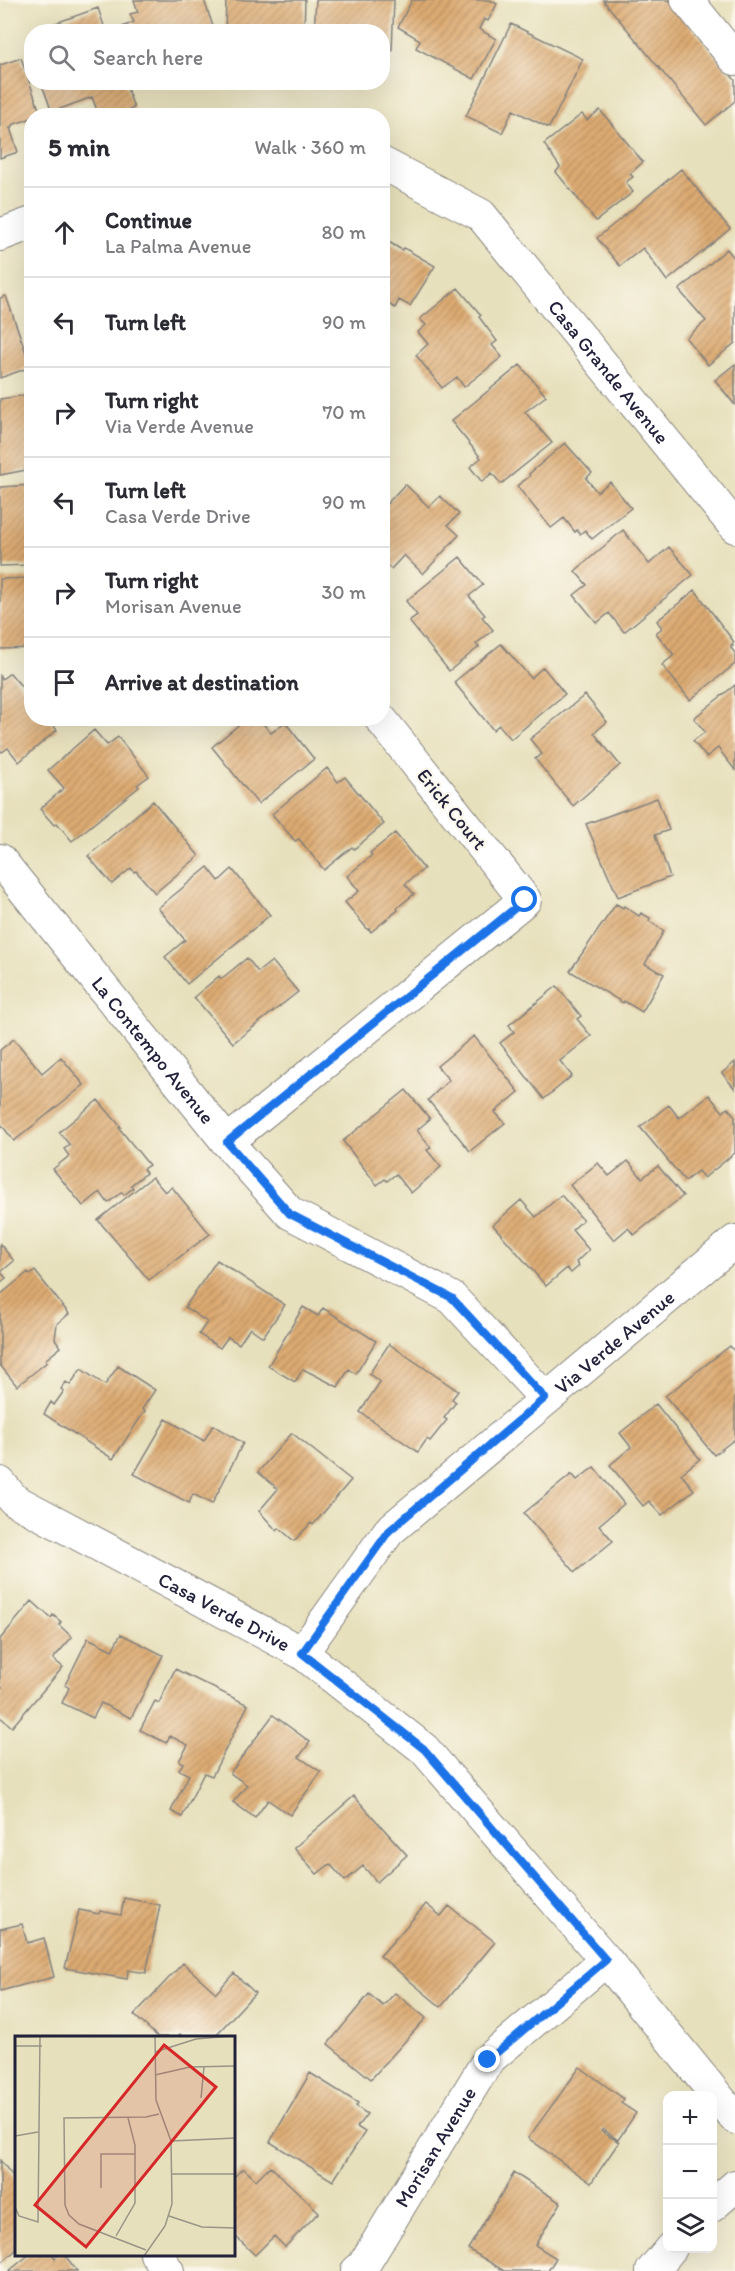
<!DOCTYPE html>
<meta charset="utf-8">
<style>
body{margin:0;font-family:Itim,sans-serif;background:#f2f2f3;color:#2b2b33}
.controls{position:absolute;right:18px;bottom:18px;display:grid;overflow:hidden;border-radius:12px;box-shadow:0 6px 24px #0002}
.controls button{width:54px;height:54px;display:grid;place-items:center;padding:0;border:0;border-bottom:2px solid #e1e1e2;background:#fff;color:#2b2b33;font:30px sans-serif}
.stop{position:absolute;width:18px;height:18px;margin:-14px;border:4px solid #1a73e8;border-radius:50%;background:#fff}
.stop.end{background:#1a73e8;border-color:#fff;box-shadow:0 2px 6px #0008}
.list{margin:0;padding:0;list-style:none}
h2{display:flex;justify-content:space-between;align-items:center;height:78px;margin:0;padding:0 24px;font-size:26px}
h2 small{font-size:20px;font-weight:400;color:#7c7c81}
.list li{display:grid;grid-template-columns:39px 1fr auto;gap:18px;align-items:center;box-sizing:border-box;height:90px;padding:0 24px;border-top:2px solid #e1e1e2}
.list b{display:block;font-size:22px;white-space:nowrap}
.list p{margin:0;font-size:20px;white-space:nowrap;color:#7c7c81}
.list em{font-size:20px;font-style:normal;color:#7c7c81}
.icon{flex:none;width:33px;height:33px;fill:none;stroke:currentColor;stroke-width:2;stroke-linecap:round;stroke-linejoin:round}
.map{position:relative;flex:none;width:735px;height:2271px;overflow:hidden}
.search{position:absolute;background:#fff;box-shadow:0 6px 24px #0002;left:24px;top:24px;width:366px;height:66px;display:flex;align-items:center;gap:15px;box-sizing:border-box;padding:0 21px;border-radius:24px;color:#7c7c81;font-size:22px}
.panel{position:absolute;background:#fff;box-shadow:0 6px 24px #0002;left:24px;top:108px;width:366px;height:618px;border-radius:24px}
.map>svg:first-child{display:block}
</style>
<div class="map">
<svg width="735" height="2271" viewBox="0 0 735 2271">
<defs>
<pattern id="building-hatch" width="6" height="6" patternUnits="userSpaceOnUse" patternTransform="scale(1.5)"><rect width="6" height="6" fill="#ddab72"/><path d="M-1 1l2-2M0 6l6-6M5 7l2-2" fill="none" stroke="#b38b5f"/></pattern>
</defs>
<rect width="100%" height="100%" fill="#fbf7ec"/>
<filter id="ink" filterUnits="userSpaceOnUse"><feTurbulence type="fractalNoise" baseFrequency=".0167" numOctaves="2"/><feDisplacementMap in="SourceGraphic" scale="12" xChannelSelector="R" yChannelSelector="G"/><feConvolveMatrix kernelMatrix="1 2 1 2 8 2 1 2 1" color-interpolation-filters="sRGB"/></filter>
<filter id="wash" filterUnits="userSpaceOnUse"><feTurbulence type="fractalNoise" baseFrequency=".008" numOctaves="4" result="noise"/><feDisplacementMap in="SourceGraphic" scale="24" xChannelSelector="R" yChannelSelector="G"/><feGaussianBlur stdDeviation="1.35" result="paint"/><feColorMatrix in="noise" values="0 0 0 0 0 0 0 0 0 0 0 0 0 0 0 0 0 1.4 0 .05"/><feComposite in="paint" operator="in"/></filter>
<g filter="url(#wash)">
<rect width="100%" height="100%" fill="#e7e0bc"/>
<g id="blocks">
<path fill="url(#building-hatch)" d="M134,0H204L215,32H121L120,28L134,22L130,14L138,12Z
M226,0H305L304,32H225Z
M316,0H394L392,51H382V32H314Z
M412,0H490L497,4L488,21L484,19L479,29L496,39L474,79L416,48L420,40L398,27Z
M603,0H669L735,80V101L706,125Z
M98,8L106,32H33V31Z
M511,24L583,59L549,128L513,110L502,133L466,116Z
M21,58L41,115L32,116V118L12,125V128H10L18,152L0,158V65Z
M41,82H125L134,108L114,116H99L92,97L52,112Z
M600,110L643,162L630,174L633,177L626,182L633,192L596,221L556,172L560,167L544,144L582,114L587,120Z
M681,169L730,229L667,281L643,248L620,266L597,238Z
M382,238L402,250L404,248L435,266L410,306L399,300L395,308L382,300Z
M727,249L735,259V343L708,365L686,338L706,321L679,290Z
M458,288L481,315L479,317L497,341L492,345L502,357L464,387L457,377L442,388L416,355L428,344L418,332L426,325L420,319Z
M6,296L31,367L0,378V298Z
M735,364V405L715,380Z
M520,365L546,396L525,412L552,443L501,484L492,473L482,482L470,467L481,458L451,421Z
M28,395L29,400H32V469L0,475V399Z
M565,443L592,473L586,478L597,492L610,482L631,508L592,539L585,530L580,534L577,530L575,532L564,518L551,528L517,486L530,476L529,474Z
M405,484L429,507L440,496L459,514L448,525L459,535L423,574L404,555L391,569L382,561V509Z
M32,485V565L0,566V487Z
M623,530L649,564L669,547L693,575L624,632L609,613L597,623L574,595L587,585L575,571Z
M460,557L483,585L469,596L485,615L482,617L493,630L476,644L479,647L449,671L409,621L417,615L406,601Z
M32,578V648L0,649V579Z
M695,590L734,642L731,645L733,646L731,648L735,653V664L690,700L662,665L674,655L656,633L662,628L657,621Z
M501,644L531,678L543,667L565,694L511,739L499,725L493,730L454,682Z
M10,673L32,699V718H47L57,730L19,762L8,748L2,752L0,750V676L2,679Z
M735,685V770L718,748L706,757L693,741L705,732L694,718Z
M585,695L607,722L594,733L620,765L573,806L535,759L542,754L530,739Z
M247,718H258L271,733L285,722L314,759L258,804L212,747Z
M94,730L107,745L118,737L149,776L137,785L139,787L72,841L57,823L54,825L40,809L64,788L48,770Z
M327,768L338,782L345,777L384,824L354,849L352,847L324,870L299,839L295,841L272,814Z
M657,798L669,830L655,835L670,877L618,897L586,824Z
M153,801L199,856L155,893L136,871L134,872L131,868L112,884L88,856Z
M395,833L424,869L405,884L414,894L397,908L398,910L371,932L369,929L368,930L345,902L359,891L347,876L372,855L370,853Z
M208,867L219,881L232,869L270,915L187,984L165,957L185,940L158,908Z
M616,904L623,908L624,906L639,916L641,913L650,918L649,921L664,931L645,964L664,974L642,1012L624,1001L623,1003L570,971Z
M247,958L258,972L272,961L298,992L233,1043L194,997L219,976L221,979Z
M557,986L581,1016L577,1019L591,1036L560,1061L572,1076L544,1099L500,1043L514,1032L509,1025Z
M474,1036L519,1092L495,1112L505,1123L470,1151L428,1100L449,1080L437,1066Z
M14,1039L42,1073L61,1057L84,1085L14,1141L0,1123V1050Z
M735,1062V1089L722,1073Z
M406,1090L430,1119L417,1130L431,1148L427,1150L441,1167L411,1193L396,1174L387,1181L385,1179L377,1185L343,1141Z
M709,1095L723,1112L728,1108L735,1116V1153L704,1178L698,1171L685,1181L640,1127L669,1105L679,1118Z
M98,1100L121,1127L119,1128L149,1165L143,1169L146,1173L131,1185L133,1188L124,1195L122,1192L108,1203L100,1192L83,1206L53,1169L69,1156L64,1149L70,1145L59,1132Z
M628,1161L642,1178L658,1166L683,1196L634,1235L628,1228L614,1240L570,1185L598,1163L609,1176Z
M152,1177L165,1192L172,1187L210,1234L149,1280L98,1220Z
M561,1195L583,1220L572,1230L589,1250L576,1262L579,1266L571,1273L567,1268L546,1286L493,1225L521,1200L536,1217Z
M0,1244L14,1261L1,1272L6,1278L0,1283Z
M217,1260L285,1305L263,1337L250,1328L239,1344L228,1337L220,1348L199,1334L207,1322L185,1307Z
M35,1271L69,1314L57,1324L55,1339L61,1347L45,1360L47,1362L17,1386L0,1365V1295L28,1272L30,1275Z
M303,1307L318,1316L323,1308L376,1341L356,1374L349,1369L338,1387L303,1369L295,1382L268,1366Z
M389,1344L458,1391L452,1399L456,1402L444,1418L447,1420L430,1441L427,1439L418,1452L360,1412L380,1382L369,1374Z
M730,1346L735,1352V1439L714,1455L665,1396Z
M118,1366L155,1390L142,1409L145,1411L113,1459L44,1414L51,1402L54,1405L64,1391L61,1389L66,1382L70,1385L81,1369L105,1385Z
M656,1404L700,1459L681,1474L694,1490L662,1515L649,1501L643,1506L610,1465L631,1447L620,1433Z
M166,1419L204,1441L213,1425L243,1443L212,1504L193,1494L189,1503L134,1474Z
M292,1433L351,1480L313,1525L311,1523L294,1541L279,1528L277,1531L259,1511L278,1489L258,1472Z
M594,1467L624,1504L599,1525L613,1541L575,1572L524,1513L572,1474L577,1480Z
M32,1601L51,1618L53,1615L61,1622L59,1625L72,1637L53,1659L63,1667L12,1727L0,1717V1689L2,1687L0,1685V1639Z
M121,1634L163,1655L131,1718L101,1703L93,1718L62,1703L69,1688L65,1685L88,1638L112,1650Z
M175,1669L248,1705L212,1776L204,1773L182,1817L171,1811L189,1775L179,1770L183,1763L179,1761L188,1745L170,1736L166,1743L140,1730L155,1701L159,1703Z
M273,1715L310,1742L299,1757L321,1772L290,1815L268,1800L255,1818L233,1802L247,1785L230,1773Z
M354,1796L407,1855L377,1882L363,1866L345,1881L330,1864L317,1874L294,1848Z
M124,1898L160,1905L146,1973L128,1970L127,1979L65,1968L79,1910L99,1914L100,1911L121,1915Z
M426,1904L441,1916L449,1906L495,1942L441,2007L380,1956Z
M22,1924L27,1943L44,1938L54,1977L0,1991V1929Z
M183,1963L216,1993L234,1973L255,1993L214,2037H183L180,2034L177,2037H158L134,2015Z
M395,1993L426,2018L371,2079L328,2044L369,1994L383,2006Z
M580,2067L624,2099L621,2103L636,2113L618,2140L603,2129L601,2131L619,2142L591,2183L528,2138Z
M310,2073L358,2103L356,2106L367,2114L357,2127L365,2132L333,2181L270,2142Z
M0,2160L16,2180V2250L0,2264Z
M270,2166L319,2212L285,2247L274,2236L255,2255L234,2235V2177L243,2168L256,2180Z
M514,2173L561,2203L535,2245L556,2258L548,2271H504L468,2249Z
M30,2254H52L55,2258L59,2254H64L77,2271H9Z"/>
</g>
</g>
<g filter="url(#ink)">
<use href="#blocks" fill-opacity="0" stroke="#84817c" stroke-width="1.5"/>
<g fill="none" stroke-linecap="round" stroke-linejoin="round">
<g stroke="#84817c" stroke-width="34">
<g id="minor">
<path d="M687,0L735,59"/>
<path id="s1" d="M382,163L481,215L735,527"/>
<path d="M0,235L32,223"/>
<path id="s2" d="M0,860L227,1142L290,1213L452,1298L545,1398"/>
<path d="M227,1142L525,900L380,718"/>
<path id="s3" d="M0,1483L14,1500L302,1653L424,1749L606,1960L735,2118"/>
<path id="s4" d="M302,1653L389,1531L735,1241"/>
<path d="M712,2206L735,2186"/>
<path d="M156,2254L168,2271"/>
<path id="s5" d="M357,2271L363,2266L488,2060L606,1960"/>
<path d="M652,2271L671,2248"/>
</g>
</g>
<use href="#minor" stroke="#fff" stroke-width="32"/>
</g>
</g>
<g fill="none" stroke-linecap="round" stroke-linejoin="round" filter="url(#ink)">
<path stroke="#1a73e8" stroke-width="8" d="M488,2060L606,1960L424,1749L302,1653L389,1531L545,1398L452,1298L290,1214L227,1142L525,900"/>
</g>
<g text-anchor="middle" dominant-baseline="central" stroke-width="4.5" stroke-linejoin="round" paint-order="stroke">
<g font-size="20" fill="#22223b" stroke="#fbf7ec">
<text stroke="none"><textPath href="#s1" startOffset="314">Casa Grande Avenue</textPath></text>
<text transform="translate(452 809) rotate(51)">Erick Court</text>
<text stroke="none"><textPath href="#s2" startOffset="244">La Contempo Avenue</textPath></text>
<text stroke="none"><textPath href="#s4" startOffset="444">Via Verde Avenue</textPath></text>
<text stroke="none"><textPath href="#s3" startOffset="260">Casa Verde Drive</textPath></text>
<text stroke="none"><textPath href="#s5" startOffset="147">Morisan Avenue</textPath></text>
</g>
</g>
<g transform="translate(15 2036)">
<rect width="220" height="220" fill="#e7e0bc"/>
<path fill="none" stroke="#989488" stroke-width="1.5" d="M68,0H94M0,1L37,0M0,10H27M140,16L181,3L216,0M140,39L175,31L221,30M186,62L189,31M0,100L23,96M156,105L221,102M157,138H221M86,152V118H120M0,171L4,180L23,186L25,0M154,180L187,191L221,192M101,200L120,167V109L113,82M131,214L64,188L54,179L50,169L49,82L131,81L144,78M129,220L150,190L157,168L156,105L141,64L140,0"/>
<path fill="#d62828" fill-opacity="0.15" stroke="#d62828" stroke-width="3" d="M149,9L201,51L71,211L20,169Z"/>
<rect width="220" height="220" fill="none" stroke="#22223b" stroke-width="3"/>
</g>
</svg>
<div class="controls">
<button>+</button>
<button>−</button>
<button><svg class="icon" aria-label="layers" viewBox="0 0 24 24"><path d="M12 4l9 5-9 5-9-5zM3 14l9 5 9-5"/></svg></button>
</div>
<div class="stop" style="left:525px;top:900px"></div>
<div class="stop end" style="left:488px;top:2060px"></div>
<div class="search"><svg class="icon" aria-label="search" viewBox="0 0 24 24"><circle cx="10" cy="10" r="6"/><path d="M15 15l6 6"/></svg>Search here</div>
<section class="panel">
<h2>5 min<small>Walk · 360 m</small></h2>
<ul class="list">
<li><svg class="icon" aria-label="ahead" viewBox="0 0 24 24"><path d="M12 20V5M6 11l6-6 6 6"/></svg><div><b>Continue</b><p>La Palma Avenue</p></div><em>80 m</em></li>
<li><svg class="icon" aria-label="left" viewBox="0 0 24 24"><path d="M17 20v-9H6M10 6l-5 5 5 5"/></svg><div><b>Turn left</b></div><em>90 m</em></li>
<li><svg class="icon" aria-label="right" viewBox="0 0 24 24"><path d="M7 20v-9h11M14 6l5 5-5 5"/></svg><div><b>Turn right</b><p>Via Verde Avenue</p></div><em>70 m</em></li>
<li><svg class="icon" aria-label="left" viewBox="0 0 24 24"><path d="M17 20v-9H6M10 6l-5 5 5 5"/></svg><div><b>Turn left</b><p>Casa Verde Drive</p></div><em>90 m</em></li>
<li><svg class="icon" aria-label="right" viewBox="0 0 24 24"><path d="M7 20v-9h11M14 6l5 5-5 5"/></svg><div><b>Turn right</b><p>Morisan Avenue</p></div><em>30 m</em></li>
<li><svg class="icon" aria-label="arrive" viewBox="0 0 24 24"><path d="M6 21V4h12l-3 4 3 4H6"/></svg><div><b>Arrive at destination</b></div></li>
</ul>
</section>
</div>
